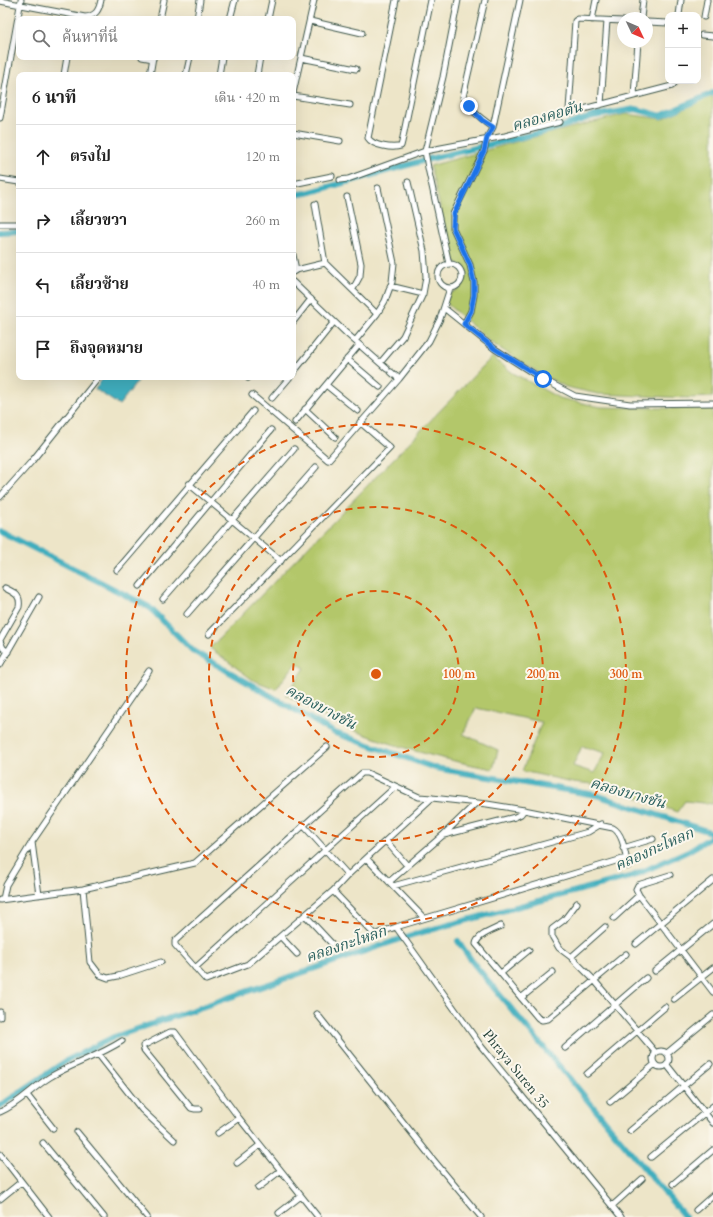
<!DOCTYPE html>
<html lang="th">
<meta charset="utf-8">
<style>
body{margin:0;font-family:Cardo,"Noto Serif Thai",serif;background:#f6f6f6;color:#222}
.controls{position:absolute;right:12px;top:12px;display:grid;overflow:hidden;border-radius:8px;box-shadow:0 4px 16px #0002}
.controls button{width:36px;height:36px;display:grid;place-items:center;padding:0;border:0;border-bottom:1px solid #e0e0e0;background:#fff;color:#222;font:20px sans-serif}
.compass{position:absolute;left:617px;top:12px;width:36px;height:36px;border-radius:50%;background:#fff;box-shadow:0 4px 16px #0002;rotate:134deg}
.stop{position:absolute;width:12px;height:12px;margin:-9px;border:3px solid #1a73e8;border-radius:50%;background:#fff}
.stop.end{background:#1a73e8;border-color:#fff;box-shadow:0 1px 4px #0008}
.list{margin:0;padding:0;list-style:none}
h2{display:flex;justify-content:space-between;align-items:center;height:52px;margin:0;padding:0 16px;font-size:17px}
h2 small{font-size:13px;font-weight:400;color:#767676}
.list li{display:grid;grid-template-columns:26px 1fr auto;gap:12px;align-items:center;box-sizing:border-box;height:64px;padding:0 16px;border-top:1px solid #e0e0e0}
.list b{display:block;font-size:15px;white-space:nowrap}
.list em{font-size:13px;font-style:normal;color:#767676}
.icon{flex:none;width:22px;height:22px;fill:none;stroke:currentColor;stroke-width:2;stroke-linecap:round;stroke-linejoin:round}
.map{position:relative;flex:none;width:713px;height:1217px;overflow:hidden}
.search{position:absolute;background:#fff;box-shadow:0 4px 16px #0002;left:16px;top:16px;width:280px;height:44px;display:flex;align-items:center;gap:10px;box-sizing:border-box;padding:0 14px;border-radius:8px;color:#767676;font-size:15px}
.panel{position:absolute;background:#fff;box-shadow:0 4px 16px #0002;left:16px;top:72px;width:280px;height:308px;border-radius:8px}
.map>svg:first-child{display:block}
</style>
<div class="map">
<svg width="713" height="1217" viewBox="0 0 713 1217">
<rect width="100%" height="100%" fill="#fbf7ec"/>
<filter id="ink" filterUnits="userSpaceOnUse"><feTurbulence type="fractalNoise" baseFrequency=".025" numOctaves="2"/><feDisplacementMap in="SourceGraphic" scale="8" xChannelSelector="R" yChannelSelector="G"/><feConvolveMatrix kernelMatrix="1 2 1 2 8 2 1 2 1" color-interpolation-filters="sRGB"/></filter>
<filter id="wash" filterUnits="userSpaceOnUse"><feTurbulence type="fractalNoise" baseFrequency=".012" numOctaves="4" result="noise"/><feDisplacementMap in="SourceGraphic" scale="16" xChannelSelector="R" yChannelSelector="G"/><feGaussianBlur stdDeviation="0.9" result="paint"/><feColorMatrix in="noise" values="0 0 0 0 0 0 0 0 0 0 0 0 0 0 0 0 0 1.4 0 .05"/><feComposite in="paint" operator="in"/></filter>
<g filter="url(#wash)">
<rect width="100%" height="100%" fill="#ede5c8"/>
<path fill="#b3c76a" stroke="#69824f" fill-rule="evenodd" d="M713,95V397L689,398L598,394L566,387L541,374L493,344L446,303C447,301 448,297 450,294C453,291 458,290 461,287C471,276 464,266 453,260L430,166L530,138L626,114L662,119Z
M492,357L513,373L559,398L601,407L713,409V804L685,801L677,812L604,785L573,782L522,771L542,722L476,708L463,734L498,750L493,769C440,759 386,745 337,723C320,715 303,704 286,695L305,668L296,663L276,689L253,680L210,648ZM582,746L605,753L594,773L573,766Z"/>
<path fill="#40aebe" stroke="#307679" d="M104,377H141L119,405L95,389Z"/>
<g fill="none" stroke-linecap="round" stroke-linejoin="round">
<path stroke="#40aebe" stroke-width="6" d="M293,195L307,193L429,159L551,130L594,116L636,109L661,116L713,93
M0,232L19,231
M0,531L149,607L193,651L335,733L435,768L596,795L713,833
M458,941L474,964L685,1217
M0,1106L66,1061L114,1037L415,934L633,876L688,851L713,836"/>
</g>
</g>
<g filter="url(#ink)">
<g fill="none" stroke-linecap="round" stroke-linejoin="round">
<g stroke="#3e564a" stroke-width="7">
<path id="street" d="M396,0L368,138C373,146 393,149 401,146L402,142L431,0
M485,0L463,97C469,110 482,119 493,127
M0,1L85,17C96,16 99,10 101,0
M679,15L681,0
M704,17L707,0
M641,18L643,0
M160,19L164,0
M197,19L200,0
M230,19L235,0
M268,19L272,0
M592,20L596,0
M310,21L362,33
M623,21L578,19L575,21L569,110L572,112L672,86L676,81
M647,22L668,23
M702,35L713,36
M142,57L153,59
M301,58L356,69
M64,75L67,57
M150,75L153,57
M186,75L190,57
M219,75L222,57
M257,75L260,57
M293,93L314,0
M634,95L638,42
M293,96L350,105
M601,104L607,21
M0,118L21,0
M293,133L340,141
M0,179L19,182
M340,180L348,179L425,151L505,136L560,122
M293,184L332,176
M347,197L361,264L360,276L353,289
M315,204L325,263L377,314
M0,224H19
M293,255L296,270
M449,264L428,168L425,151L443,77L458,0
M438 276a12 12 0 1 1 24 0a12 12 0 1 1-24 0Z
M293,272L296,270L325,263
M293,282L346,333L387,369
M390,286L423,294
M444,308L495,349L539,377L575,396L630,404L713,403
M293,322L311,299
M464,324L471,311L474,295V282L470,265L453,228V214L484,151L487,138L493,127L520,0
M355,341L377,314L385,301L392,282L394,263L378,188
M347,359L380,387
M380,363L403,336L423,294L426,277L424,251L408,182
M391,372L399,379
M293,373L334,322
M248,378L249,377
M326,385L358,411
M252,395L328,460L399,379L429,341L440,319L450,288
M272,398L290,377
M305,409L335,437
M295,422L359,345
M189,484L281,561
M0,497L32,461L99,377
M117,570L253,411
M140,586L271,430
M163,599L294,449
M187,614L316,467
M209,634L390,448L360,422
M0,640L19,607C21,595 15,593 5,588
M0,641L3,648L8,652
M0,665L39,597
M432,798L348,875L333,891L248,964L206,980L175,945V941L362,773H367L419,797L432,798L487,804L524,810L613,828C624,834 625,855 628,866
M303,825L348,875
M444,835L515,817L521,814L524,810
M386,841L405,863
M32,842L39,895
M623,848L653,839
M367,859L424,918
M670,875L641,884L638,885L636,889L639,895L713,992
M389,882L442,836L476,803
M393,886L588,832L601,824
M83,889L90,962L100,975L108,978L118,976L161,962
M333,891L374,934H376L396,927
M3,899L6,885L32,842L149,671
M0,900L83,889L195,863L327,747
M577,903L564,920L552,929V936L559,948L571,957L594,980L656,1053
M305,915L334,946
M614,918L639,895
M501,926C493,930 477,935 476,944L538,1018L542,1020L548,1019L626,954
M281,937L297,954
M636,944L713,880
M571,957L605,927
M195,968L395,787
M655,971L713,924
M501,973L529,950
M521,998L553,972
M674,999L713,968
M0,1012V1017
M317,1014L431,1157L481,1217
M565,1048L646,978
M653 1059a8 8 0 1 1 16 0a8 8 0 1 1-16 0Z
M667,1053L713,1015
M98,1054L142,1110L174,1140
M667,1065L713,1123
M587,1074L665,1007
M27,1095L53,1128
M610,1102L655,1064
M200,1109H195L191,1108L144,1050L143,1046L170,1032H175L239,1118
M0,1112C19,1104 32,1088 50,1077C74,1063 99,1056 122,1041
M630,1131L710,1064
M77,1132L147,1217
M218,1133L239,1118L318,1217
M43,1143L104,1217
M0,1154L49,1217
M651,1157L713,1106
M237,1163L260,1145
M673,1184L713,1150
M258,1188L280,1171
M0,1199L21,1182
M612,1206L642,1179
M696,1210L713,1195
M279,1213L301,1196
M621,1217L481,1046L396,927L626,858"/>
</g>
<use href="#street" stroke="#fff" stroke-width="5"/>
</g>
</g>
<g fill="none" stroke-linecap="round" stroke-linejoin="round" filter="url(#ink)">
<path stroke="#1a73e8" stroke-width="5" d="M469,106L482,120L493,127L487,138L484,151L454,214L453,228L470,265L474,282V295L471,311L464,324L495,349L543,379"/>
</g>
<g fill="none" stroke="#de580e" stroke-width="2" stroke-dasharray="7 5">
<circle cx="376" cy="674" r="83"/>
<circle cx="376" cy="674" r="167"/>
<circle cx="376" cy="674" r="250"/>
</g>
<g text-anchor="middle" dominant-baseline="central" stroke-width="4" stroke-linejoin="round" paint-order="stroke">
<g font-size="14" fill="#1f3d34" stroke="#fbf7ec">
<text transform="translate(516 1069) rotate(51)">Phraya Suren 35</text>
</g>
<g font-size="15" font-style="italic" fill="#295f5d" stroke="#fbf7ec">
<text transform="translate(547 116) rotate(-16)">คลองคอตัน</text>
<text transform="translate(321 707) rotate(28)">คลองบางชัน</text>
<text transform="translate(628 793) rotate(16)">คลองบางชัน</text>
<text transform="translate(654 849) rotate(-24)">คลองกะโหลก</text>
<text transform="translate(346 944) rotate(-19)">คลองกะโหลก</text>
</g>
</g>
<circle cx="376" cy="674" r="6" fill="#de580e" stroke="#fbf7ec" stroke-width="2"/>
<g font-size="12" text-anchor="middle" font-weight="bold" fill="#de580e" stroke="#fbf7ec" stroke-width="4" stroke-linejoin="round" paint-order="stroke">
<text x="459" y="678">100 m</text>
<text x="543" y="678">200 m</text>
<text x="626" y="678">300 m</text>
</g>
</svg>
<div class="controls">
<button>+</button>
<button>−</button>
</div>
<svg class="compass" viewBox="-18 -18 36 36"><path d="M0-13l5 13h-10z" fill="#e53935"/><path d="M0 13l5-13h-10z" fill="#767676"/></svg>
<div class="stop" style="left:543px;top:379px"></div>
<div class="stop end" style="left:469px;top:106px"></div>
<div class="search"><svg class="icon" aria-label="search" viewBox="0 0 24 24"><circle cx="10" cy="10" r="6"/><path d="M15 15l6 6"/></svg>ค้นหาที่นี่</div>
<section class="panel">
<h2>6 นาที<small>เดิน · 420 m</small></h2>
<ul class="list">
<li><svg class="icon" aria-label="ahead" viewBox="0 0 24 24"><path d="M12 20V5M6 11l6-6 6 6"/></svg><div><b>ตรงไป</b></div><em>120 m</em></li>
<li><svg class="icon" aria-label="right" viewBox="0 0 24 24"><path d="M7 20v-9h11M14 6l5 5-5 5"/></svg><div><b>เลี้ยวขวา</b></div><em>260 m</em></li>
<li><svg class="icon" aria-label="left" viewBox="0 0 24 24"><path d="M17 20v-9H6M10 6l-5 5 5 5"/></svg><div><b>เลี้ยวซ้าย</b></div><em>40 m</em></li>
<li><svg class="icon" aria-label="arrive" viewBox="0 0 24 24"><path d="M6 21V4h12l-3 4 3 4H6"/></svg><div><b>ถึงจุดหมาย</b></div></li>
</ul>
</section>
</div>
